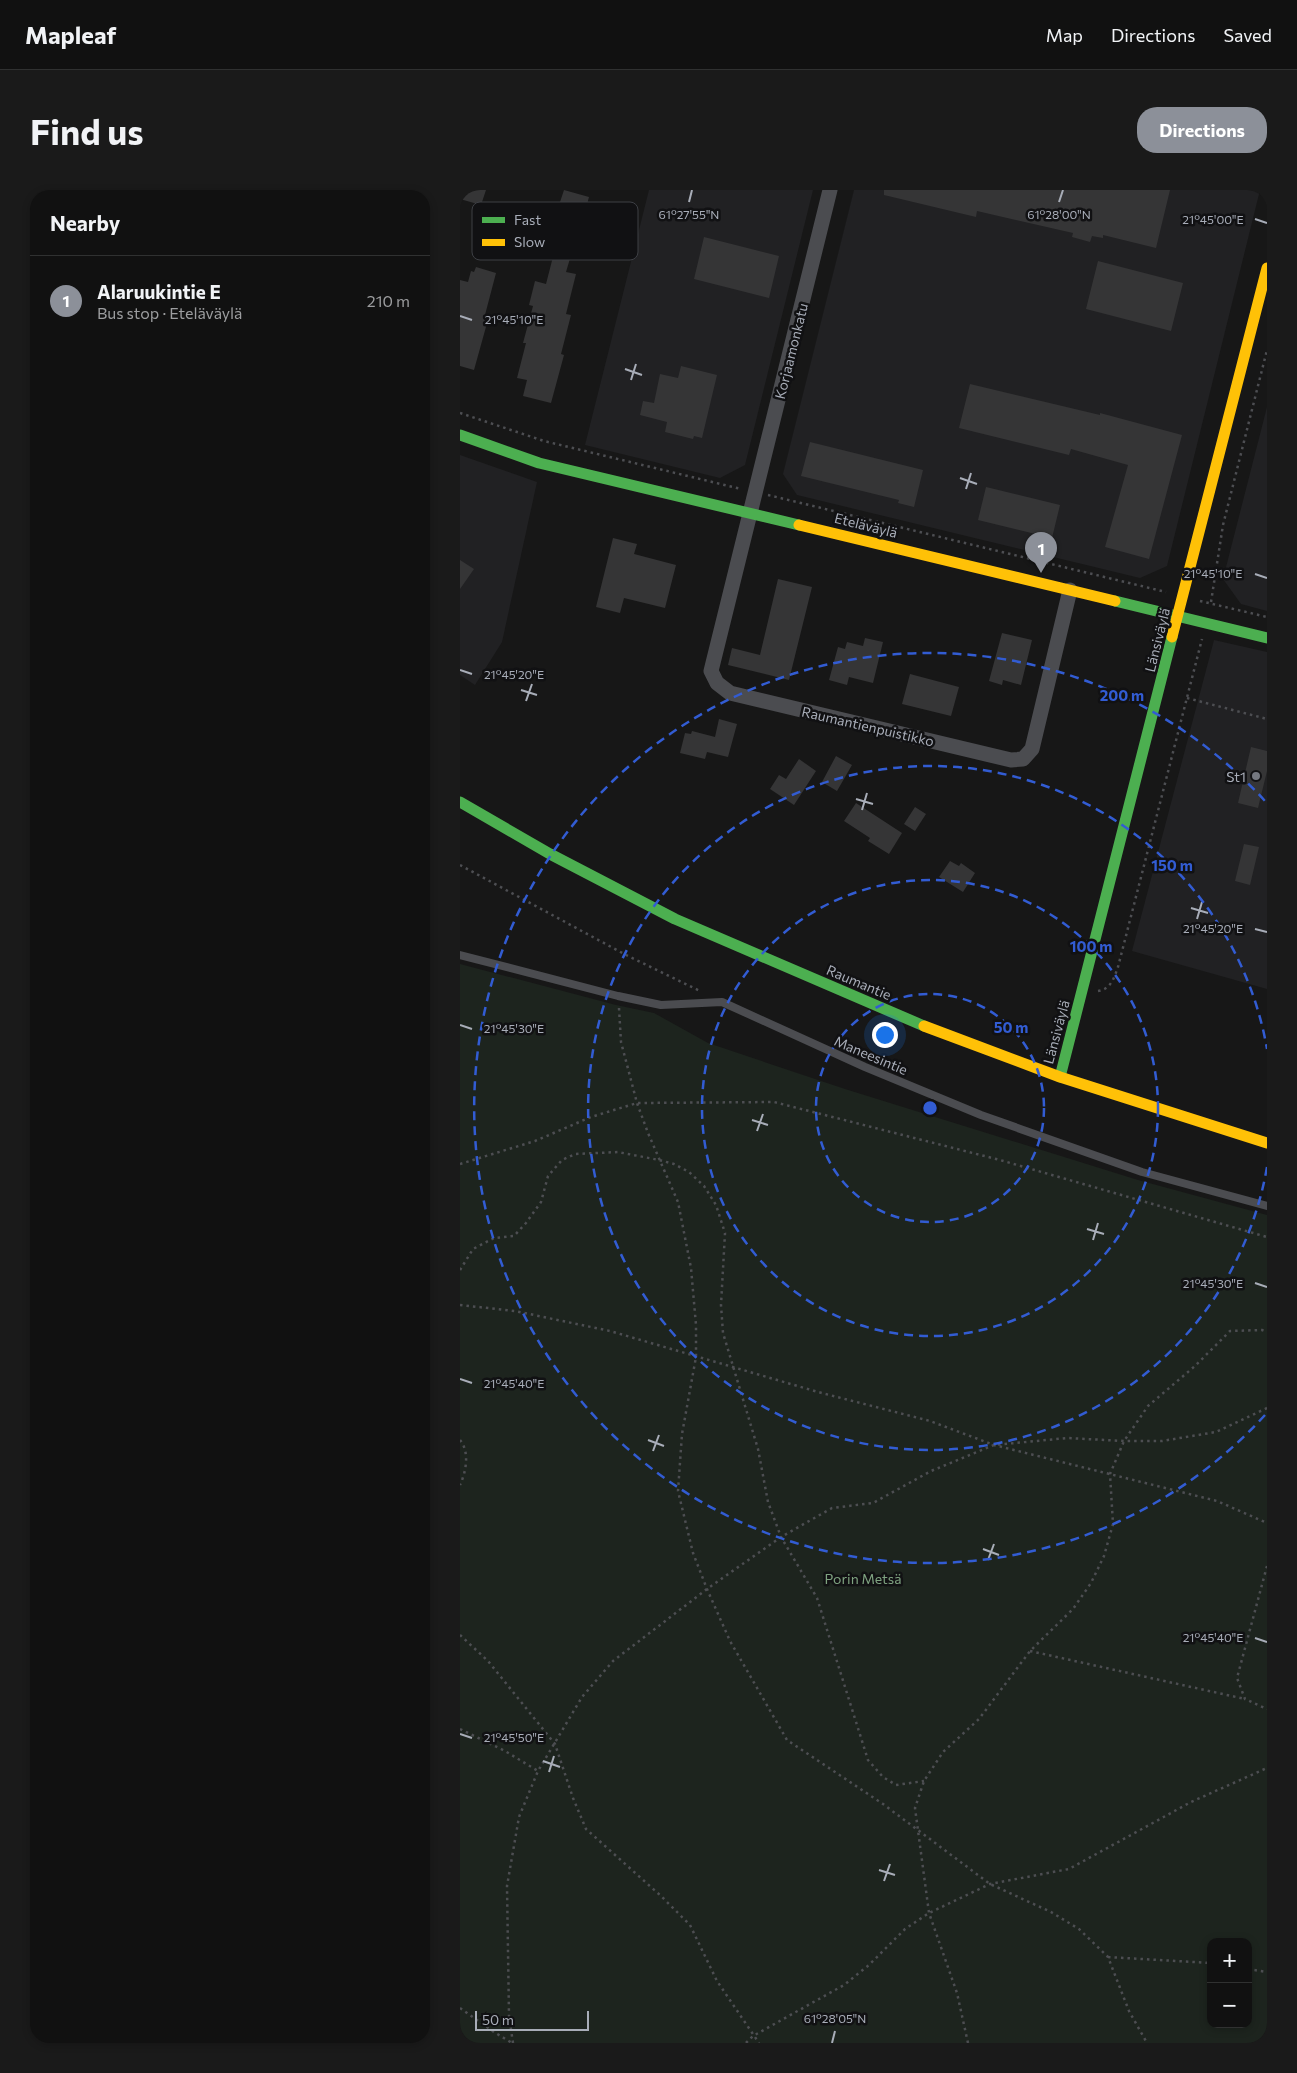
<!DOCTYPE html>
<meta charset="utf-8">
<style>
body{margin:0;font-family:Commissioner,sans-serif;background:#1a1a1a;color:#f1f3f6}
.controls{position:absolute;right:15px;bottom:15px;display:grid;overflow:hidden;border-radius:10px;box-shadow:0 2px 8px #0003}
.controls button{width:45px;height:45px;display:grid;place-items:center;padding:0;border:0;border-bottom:1px solid #303131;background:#111;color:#f1f3f6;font:25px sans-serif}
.scale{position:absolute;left:15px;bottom:12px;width:114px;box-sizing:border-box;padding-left:5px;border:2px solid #a8adb8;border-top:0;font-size:14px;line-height:18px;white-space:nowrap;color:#a8adb8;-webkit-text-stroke:4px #111113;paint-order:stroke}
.you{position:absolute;left:424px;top:844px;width:18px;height:18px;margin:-12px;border:4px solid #fff;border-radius:50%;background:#1a73e8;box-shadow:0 0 0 8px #1a73e833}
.badge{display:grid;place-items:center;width:32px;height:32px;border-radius:50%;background:#8c9099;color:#fff;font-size:16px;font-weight:700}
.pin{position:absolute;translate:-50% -41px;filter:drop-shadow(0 1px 2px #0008)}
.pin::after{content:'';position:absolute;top:26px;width:18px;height:15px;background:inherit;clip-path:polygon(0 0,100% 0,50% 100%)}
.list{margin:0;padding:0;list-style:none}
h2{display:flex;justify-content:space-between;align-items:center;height:65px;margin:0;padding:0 20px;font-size:21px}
h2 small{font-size:16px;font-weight:400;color:#9c9d9f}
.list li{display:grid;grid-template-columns:32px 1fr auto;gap:15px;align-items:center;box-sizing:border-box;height:90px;padding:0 20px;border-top:1px solid #303131}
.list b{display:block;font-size:19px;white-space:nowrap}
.list p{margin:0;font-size:16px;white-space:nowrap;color:#9c9d9f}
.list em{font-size:16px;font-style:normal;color:#9c9d9f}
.map{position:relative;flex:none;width:807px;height:1853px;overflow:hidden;border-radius:20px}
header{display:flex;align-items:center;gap:30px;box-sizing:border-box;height:70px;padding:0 25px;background:#111;border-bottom:1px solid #303131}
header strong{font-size:24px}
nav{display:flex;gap:28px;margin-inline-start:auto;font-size:18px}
.intro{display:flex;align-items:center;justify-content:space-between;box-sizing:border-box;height:120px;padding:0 30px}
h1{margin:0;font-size:35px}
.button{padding:12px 22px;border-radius:20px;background:#8c9099;color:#fff;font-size:18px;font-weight:700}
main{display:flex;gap:30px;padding:0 30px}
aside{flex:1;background:#111;border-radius:20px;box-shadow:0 2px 8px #0003}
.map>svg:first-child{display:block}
</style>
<header>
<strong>Mapleaf</strong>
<nav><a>Map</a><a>Directions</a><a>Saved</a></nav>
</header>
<div class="intro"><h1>Find us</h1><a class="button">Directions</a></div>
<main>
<aside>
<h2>Nearby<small></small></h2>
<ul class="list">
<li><span class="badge">1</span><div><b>Alaruukintie E</b><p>Bus stop · Eteläväylä</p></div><em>210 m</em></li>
</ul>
</aside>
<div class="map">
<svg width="807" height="1853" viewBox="0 0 807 1853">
<rect width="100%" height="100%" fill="#171717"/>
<path fill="#212123" d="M189,0H353L285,275L260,288L125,255Z
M394,0H800L707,376L680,388L337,305L323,284Z
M807,217V421L781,414L763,389Z
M0,265L77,292L42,452L15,495L0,485Z
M754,450L807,462V799L672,761Z"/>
<path fill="#1d241e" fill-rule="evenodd" d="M0,774L156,815L194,823L248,853L385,899L678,990L807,1025V1853H0ZM751,1752H788V1834H751Z"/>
<path fill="#353536" d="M0,0H26L21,15L0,9Z
M104,0L129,7L116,55H114L106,82L116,84L106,124L111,125L101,164L104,165L91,213L63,206L67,190L57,188L66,153H63L73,116L69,115L75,91L86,94L95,59L90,57L91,50H89L92,40L84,38L89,19L97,21Z
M424,0H710L696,58L643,45V48L632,46L630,52L612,47L613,43L517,21L516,27L424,5Z
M244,47L319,66L309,108L234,89Z
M638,71L723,93L711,141L626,119Z
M16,77L36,83L25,125L29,126L14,180L0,176V90L8,92L11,81L14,82Z
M221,176L257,185L242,248L234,246L233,249L205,242L207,232L180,225L183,211L194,213L200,184L218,188Z
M510,194L640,225V223L722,245L689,369L645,357L668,275L611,259L609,265L499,238Z
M350,252L463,280L454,317L438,313L439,310L341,286Z
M526,297L600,315L592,348L518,330Z
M153,348L177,354L174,364L216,375L205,418L164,408L160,423L136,417Z
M0,370L14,379L0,399Z
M318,389L352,397L329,490L268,475L272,458L300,465Z
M542,443L572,450L561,495L543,490L542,495L529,491Z
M405,448L423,452L413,493L389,487L387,495L369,490L378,457L385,459L387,452L403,456Z
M450,484L499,497L491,526L442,514Z
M259,529L277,534L268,567L247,562L245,569L220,563L225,543L231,544L232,541L255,547Z
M791,557L807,561V581L798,618L778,613Z
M376,566L392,575L377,601L362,592Z
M339,569L356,581L334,615L310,599L319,585L326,589Z
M396,613L442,643L429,664L408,651L410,648L384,631Z
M455,617L466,624L455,641L444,634Z
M784,654L799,657L790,695L775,691Z
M490,671L499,676L501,673L515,683L503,702L479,687Z"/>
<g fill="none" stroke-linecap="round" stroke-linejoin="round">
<path stroke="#4d4e52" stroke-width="2.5" stroke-dasharray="2.5 4" stroke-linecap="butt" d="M0,223L84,251L281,299
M308,305L706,402
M740,411L807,427
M751,412L763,335L807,160
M727,508L807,529
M0,675L166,765L240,801
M638,801C651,799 654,788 658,777L742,449
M159,818L161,852L177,913L188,943L218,1012L231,1078L236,1135V1167L222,1244L218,1301L233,1363L247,1399L270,1451L327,1550L423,1614L530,1694L591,1722L619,1739L648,1767L669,1821L687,1853
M0,974L75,951L131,927L177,913L314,912L540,970L807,1047
M0,1080L13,1059L34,1048L54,1046L66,1033L81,1012L88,986L102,970L115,964L158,962L199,970L214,974L229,982L244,996L256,1015L265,1043L261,1115L263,1143L298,1259L308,1312L321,1347L357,1408L408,1570L423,1587L436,1595L464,1591
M0,1115L55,1121L150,1141L358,1202L470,1231L534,1255L757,1311L807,1333
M0,1250C10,1262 6,1282 0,1295
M807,1376L777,1488L785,1509L807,1519
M0,1445L28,1471L95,1554L113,1608L126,1639L201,1706L230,1735L257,1791L299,1853
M570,1461L785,1509
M0,1539L45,1561L78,1581
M648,1767L751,1773
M788,1779L807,1782
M0,1818L34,1842L52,1853
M0,1851L3,1853
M53,1853L49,1826L47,1696L59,1627L78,1581L122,1507L153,1471L247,1399L321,1347L372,1318L413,1313L471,1281L534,1255L607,1248L664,1251H702L756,1242L807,1218
M286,1853L293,1846L384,1795L409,1775L445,1739L469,1723L530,1694L609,1679L731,1612L807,1578
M508,1853L497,1803L469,1723L455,1618L464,1591L483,1562L519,1529L570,1461L613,1419L631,1393L644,1366L653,1334L650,1284L664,1251L688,1216L735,1176L770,1141L802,1140L807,1142"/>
<path stroke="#4b4c50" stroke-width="8" d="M0,765L158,806L201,815L262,812L405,877L521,925L682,982L807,1016"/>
<path stroke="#4b4c50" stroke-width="15" d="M370,0L251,481L257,493L270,503L551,570L563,569L572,559L610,400"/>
<path stroke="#4caf50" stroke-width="11" d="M0,245L79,273L339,335
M655,411L807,448
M0,612L90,664L215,729L464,836
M600,887L712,447"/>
<path stroke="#ffc107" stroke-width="11" d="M339,335L655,411
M712,447L807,78
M464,836L600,887L807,953"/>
</g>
<path fill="none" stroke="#a8adb8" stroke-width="2" d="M229,12L232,0M599,12L603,0M795,29L807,33M0,126L12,130M165,179L182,185M171,190L176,174M500,288L517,294M506,299L511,283M795,384L807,388M0,480L12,484M61,500L77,505M66,511L72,494M396,609L413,614M402,620L407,603M731,718L748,723M737,729L742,712M795,739L807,742M0,835L12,839M292,930L308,935M297,941L303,924M627,1039L644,1044M633,1050L638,1033M795,1093L807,1097M0,1189L12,1193M188,1250L204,1256M193,1261L199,1245M523,1359L539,1365M528,1370L534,1354M795,1448L807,1452M0,1544L12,1548M83,1571L100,1577M89,1582L94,1566M419,1680L435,1685M424,1691L430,1674M372,1853L375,1841"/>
<g fill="none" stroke="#325cd3" stroke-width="2.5" stroke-dasharray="9 6">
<circle cx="470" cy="918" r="114"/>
<circle cx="470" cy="918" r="228"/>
<path d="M807 977A342 342 0 1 1 807 859"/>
<path d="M805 1225A455 455 0 1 1 805 611"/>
</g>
<circle fill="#757880" stroke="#111113" stroke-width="2" cx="796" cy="586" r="5"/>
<g text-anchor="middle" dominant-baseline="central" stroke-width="5" stroke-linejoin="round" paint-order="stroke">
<g font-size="14" fill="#a8adb8" stroke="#111113">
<text transform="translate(331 161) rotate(-76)">Korjaamonkatu</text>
<text transform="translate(406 335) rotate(14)">Eteläväylä</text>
<text transform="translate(697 450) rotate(-76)">Länsiväylä</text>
<text transform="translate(408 536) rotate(13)">Raumantienpuistikko</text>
<text transform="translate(399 792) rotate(23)">Raumantie</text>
<text transform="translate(596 842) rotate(-75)">Länsiväylä</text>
<text transform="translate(411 865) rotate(23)">Maneesintie</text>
</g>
<g font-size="14" fill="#a8adb8" stroke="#111113" text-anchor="end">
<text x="786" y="586">St1</text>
</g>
<g font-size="14" fill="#7fa381" stroke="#111113">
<text x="403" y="1388">Porin Metsä</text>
</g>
</g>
<rect x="12" y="12" width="166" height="58" rx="8" fill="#111113" stroke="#3e4045" stroke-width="1"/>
<rect x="22" y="27" width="23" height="6" fill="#4caf50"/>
<rect x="22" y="49" width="23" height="7" fill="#ffc107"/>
<g font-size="14" fill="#a8adb8">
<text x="54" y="35">Fast</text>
<text x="54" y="57">Slow</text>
</g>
<g font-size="12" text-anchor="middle" fill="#a8adb8" stroke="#111113" stroke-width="5" stroke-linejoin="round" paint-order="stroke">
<text x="229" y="29">61°27'55"N</text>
<text x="599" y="29">61°28'00"N</text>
<text x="753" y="34">21°45'00"E</text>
<text x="54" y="134">21°45'10"E</text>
<text x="753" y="388">21°45'10"E</text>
<text x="54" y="489">21°45'20"E</text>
<text x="753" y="743">21°45'20"E</text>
<text x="54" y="843">21°45'30"E</text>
<text x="753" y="1098">21°45'30"E</text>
<text x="54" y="1198">21°45'40"E</text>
<text x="753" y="1452">21°45'40"E</text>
<text x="54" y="1552">21°45'50"E</text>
<text x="375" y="1833">61°28'05"N</text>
</g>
<circle cx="470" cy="918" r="8" fill="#325cd3" stroke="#111113" stroke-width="2.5"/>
<g font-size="15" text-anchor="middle" font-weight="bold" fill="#325cd3" stroke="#111113" stroke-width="5" stroke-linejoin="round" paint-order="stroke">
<text x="662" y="511">200 m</text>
<text x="712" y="681">150 m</text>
<text x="631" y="762">100 m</text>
<text x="551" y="843">50 m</text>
</g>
</svg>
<div class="controls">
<button>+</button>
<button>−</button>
</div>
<div class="scale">50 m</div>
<div class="you"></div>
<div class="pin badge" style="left:581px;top:383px">1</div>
</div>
</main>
